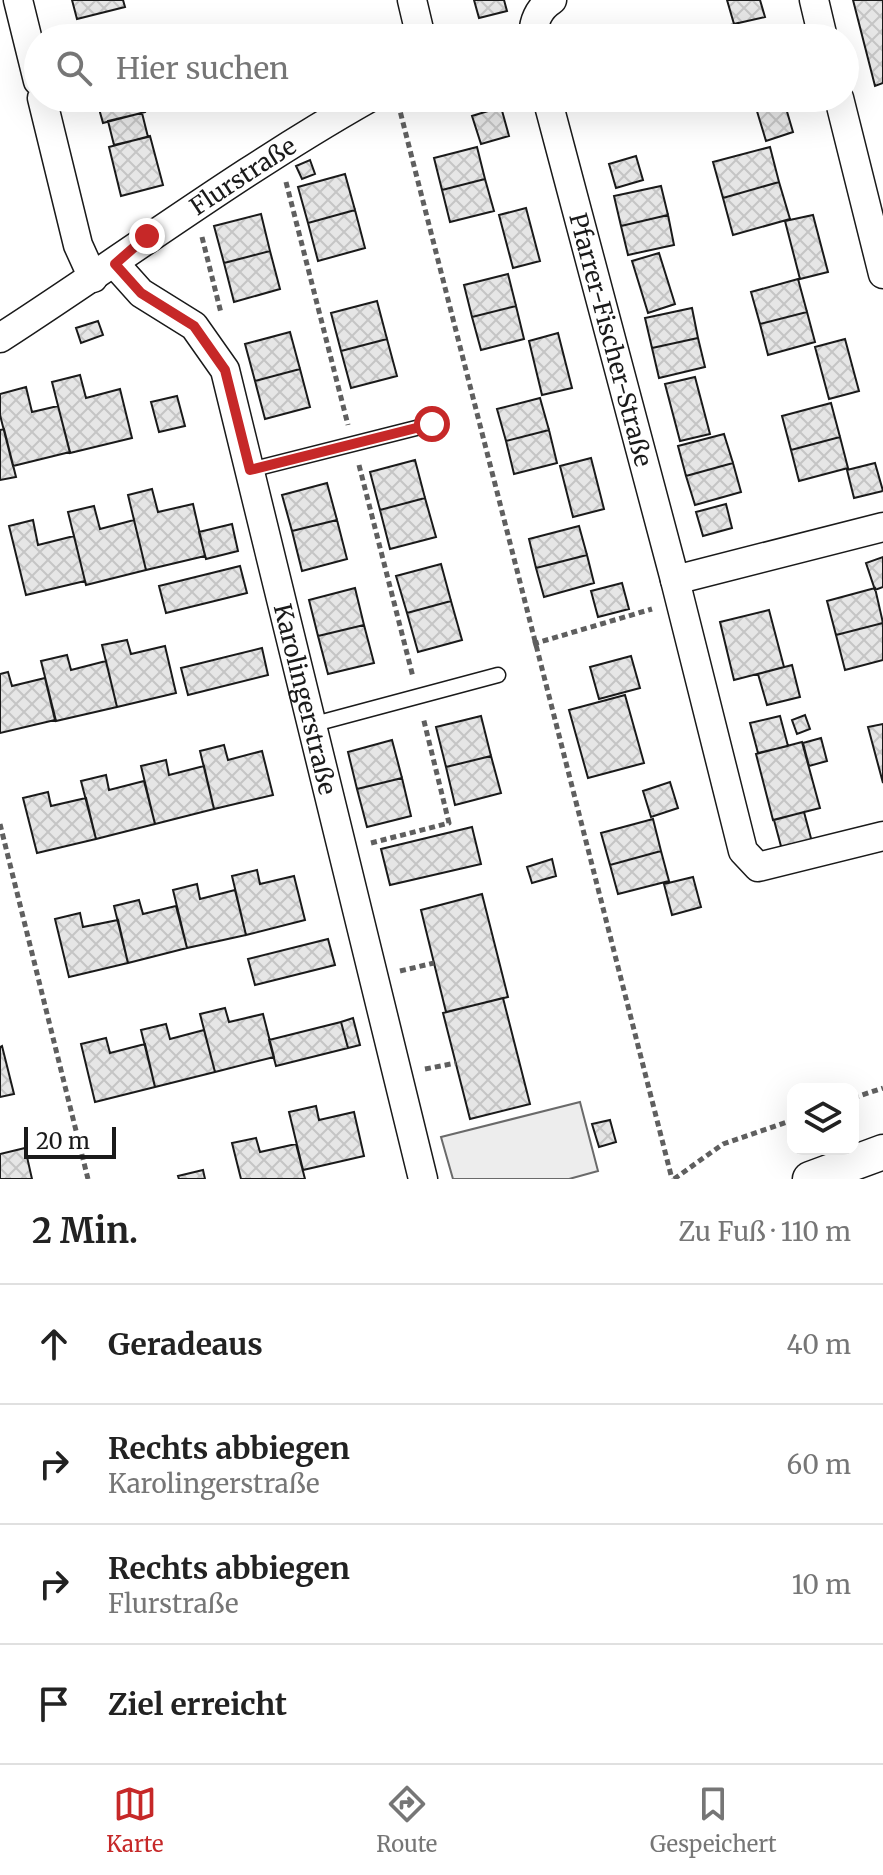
<!DOCTYPE html>
<html lang="de">
<meta charset="utf-8">
<style>
body{margin:0;font-family:Merriweather,serif;background:#f6f6f6;color:#222}
.controls{position:absolute;right:24px;bottom:24px;display:grid;overflow:hidden;border-radius:16px;box-shadow:0 8px 32px #0002}
.controls button{width:72px;height:72px;display:grid;place-items:center;padding:0;border:0;border-bottom:2px solid #e0e0e0;background:#fff;color:#222;font:40px sans-serif}
.scale{position:absolute;left:24px;bottom:20px;width:92px;box-sizing:border-box;padding-left:8px;border:4px solid #1a1a1a;border-top:0;font-size:22px;line-height:28px;white-space:nowrap;color:#1a1a1a;-webkit-text-stroke:6px #fff;paint-order:stroke}
.stop{position:absolute;width:24px;height:24px;margin:-18px;border:6px solid #c62828;border-radius:50%;background:#fff}
.stop.end{background:#c62828;border-color:#fff;box-shadow:0 2px 8px #0008}
.list{margin:0;padding:0;list-style:none}
h2{display:flex;justify-content:space-between;align-items:center;height:104px;margin:0;padding:0 32px;font-size:34px}
h2 small{font-size:26px;font-weight:400;color:#767676}
.list li{display:grid;grid-template-columns:52px 1fr auto;gap:24px;align-items:center;box-sizing:border-box;height:120px;padding:0 32px;border-top:2px solid #e0e0e0}
.list b{display:block;font-size:30px;white-space:nowrap}
.list p{margin:0;font-size:26px;white-space:nowrap;color:#767676}
.list em{font-size:26px;font-style:normal;color:#767676}
.icon{flex:none;width:44px;height:44px;fill:none;stroke:currentColor;stroke-width:2;stroke-linecap:round;stroke-linejoin:round}
.map{position:relative;flex:none;width:883px;height:1179px;overflow:hidden}
.search{position:absolute;background:#fff;box-shadow:0 8px 32px #0002;left:24px;right:24px;top:24px;height:88px;display:flex;align-items:center;gap:20px;box-sizing:border-box;padding:0 28px;border-radius:44px;color:#767676;font-size:30px}
.sheet{height:584px;background:#fff}
nav{display:flex;justify-content:space-around;align-items:center;box-sizing:border-box;height:112px;border-top:2px solid #e0e0e0;background:#fff;font-size:22px;color:#767676}
nav a{display:grid;justify-items:center;gap:4px}
nav .on{color:#c62828}
.map>svg:first-child{display:block}
</style>
<div class="map">
<svg width="883" height="1179" viewBox="0 0 883 1179">
<defs>
<pattern id="building-cross-hatch" width="8" height="8" patternUnits="userSpaceOnUse" patternTransform="scale(2)"><rect width="8" height="8" fill="#e6e6e6"/><path d="M0 0l8 8M0 8l8-8" fill="none" stroke="#c5c5c5"/></pattern>
</defs>
<rect width="100%" height="100%" fill="#fff"/>
<path fill="#ededed" stroke="#6a6a6a" stroke-width="2" d="M580,1102L598,1171L569,1179H453L441,1137Z"/>
<path fill="url(#building-cross-hatch)" stroke="#1a1a1a" stroke-width="2" d="M72,0H123L125,7L77,19Z
M474,0H504L507,11L479,18Z
M727,0H760L765,17L734,24Z
M853,0H883V83L875,86Z
M738,23L743,38H688L734,24Z
M118,27L121,38H83V36Z
M96,98H141L145,112L103,123Z
M753,98H783L793,132L766,141Z
M501,107L509,136L481,144L472,116Z
M142,113L148,137L114,145L108,121Z
M150,136L163,185L121,196L109,147Z
M477,147L485,179L442,190L434,158Z
M770,147L779,182L723,198L713,162Z
M636,156L643,180L616,188L609,164Z
M310,160L315,174L302,179L296,166Z
M345,174L355,210L308,223L298,187Z
M485,179L494,211L450,222L442,190Z
M779,182L790,219L733,235L723,198Z
M661,186L668,215L621,226L614,196Z
M526,208L540,261L513,268L499,215Z
M355,210L365,248L318,261L308,223Z
M261,214L270,251L224,263L214,226Z
M668,215L674,245L628,255L621,226Z
M813,215L828,272L800,279L785,221Z
M270,251L280,289L234,302L224,263Z
M659,253L675,304L648,313L632,261Z
M508,274L516,306L472,317L464,285Z
M798,279L807,312L760,324L751,292Z
M377,301L387,339L341,351L331,313Z
M516,306L524,339L481,350L472,317Z
M692,308L698,338L652,348L645,318Z
M807,312L815,342L768,355L760,324Z
M98,321L103,335L81,343L76,328Z
M290,332L300,369L255,381L245,344Z
M558,333L572,388L542,395L529,341Z
M698,338L705,367L659,378L652,348Z
M387,339L397,376L351,388L341,351Z
M845,339L859,391L829,399L815,347Z
M300,369L310,407L265,419L255,381Z
M80,375L86,398L120,389L132,438L70,453L52,382Z
M695,377L710,434L680,441L665,384Z
M26,387L32,412L58,406L70,452L13,466L0,415V394Z
M177,396L185,426L159,432L151,402Z
M540,398L549,430L506,441L497,409Z
M831,403L840,437L791,450L782,416Z
M4,429L16,477L0,480V430Z
M549,430L557,463L514,474L506,441Z
M724,434L733,463L686,476L678,446Z
M840,437L848,468L799,481L791,450Z
M591,458L604,509L573,517L560,466Z
M415,460L425,498L380,510L370,472Z
M733,463L741,492L695,505L686,476Z
M875,463L883,491L854,498L847,470Z
M327,483L337,520L292,531L282,495Z
M152,489L158,512L193,504L205,556L146,570L128,495Z
M425,498L436,537L390,549L380,510Z
M726,504L732,528L703,536L696,512Z
M94,506L100,529L134,520L146,570L86,585L68,512Z
M33,520L38,545L74,536L85,581L26,595L9,526Z
M337,520L347,559L302,571L292,531Z
M232,524L238,551L206,559L199,532Z
M579,526L587,555L536,568L529,539Z
M587,555L594,583L544,597L536,568Z
M883,557V587L875,590L866,563Z
M441,564L451,601L407,613L396,576Z
M240,566L247,593L166,613L159,586Z
M622,583L629,609L598,617L591,591Z
M355,588L364,625L318,636L309,600Z
M875,588L883,623L836,635L827,601Z
M451,601L462,640L418,652L407,613Z
M769,610L784,667L734,680L720,622Z
M883,623V660L845,670L836,635Z
M364,625L374,663L328,674L318,636Z
M127,640L131,654L165,646L176,693L117,707L102,645Z
M262,648L268,675L188,695L181,668Z
M67,655L71,670L106,661L117,707L56,721L41,661Z
M631,656L640,688L599,699L590,667Z
M792,665L800,697L767,705L758,674Z
M8,672L12,686L45,678L55,720L0,733V674Z
M625,695L644,763L588,778L569,710Z
M805,715L810,729L797,734L792,720Z
M481,716L491,756L446,767L436,727Z
M780,716L788,746L758,753L750,723Z
M883,724V783L868,727Z
M821,738L827,761L809,766L803,743Z
M392,740L402,778L357,789L348,752Z
M802,742L820,808L773,820L756,754Z
M224,745L228,760L262,751L273,795L214,809L200,751Z
M491,756L501,793L455,805L446,767Z
M166,760L169,775L204,766L214,809L155,824L141,766Z
M106,775L109,790L144,781L155,824L96,839L81,781Z
M402,778L411,816L367,827L357,789Z
M670,782L678,808L651,817L643,791Z
M48,792L51,806L86,798L96,839L37,853L23,798Z
M804,812L812,842L782,850L774,820Z
M653,819L661,851L610,865L601,833Z
M472,827L481,864L390,885L381,849Z
M661,851L669,881L618,894L610,865Z
M552,859L556,876L532,883L527,867Z
M257,870L260,884L294,876L305,920L246,935L232,876Z
M693,877L701,907L672,915L664,884Z
M197,884L200,899L235,890L246,935L187,948L173,890Z
M482,894L508,997L446,1012L421,910Z
M139,900L143,914L176,906L187,948L128,963L114,906Z
M80,913L83,927L118,920L128,963L69,977L55,919Z
M328,939L335,965L255,985L248,959Z
M503,998L530,1104L470,1119L443,1013Z
M225,1008L229,1022L263,1014L274,1057L215,1072L200,1014Z
M353,1018L360,1045L348,1048L341,1022Z
M341,1022L348,1048L276,1066L269,1040Z
M166,1024L170,1039L204,1030L215,1072L155,1087L141,1030Z
M106,1038L110,1053L145,1044L155,1087L95,1102L81,1044Z
M2,1046L14,1094L0,1097V1047Z
M316,1106L319,1120L354,1112L364,1156L303,1170L289,1112Z
M610,1120L616,1142L599,1147L592,1124Z
M256,1138L260,1152L296,1144L305,1179H241L232,1143Z
M25,1148L32,1179H0V1154Z
M203,1170L205,1179H179L178,1176Z"/>
<g fill="none" stroke-linecap="round" stroke-linejoin="round">
<g stroke="#1a1a1a" stroke-width="17">
<path id="service" d="M250,470L432,424
M311,725L498,675"/>
</g>
<g stroke="#1a1a1a" stroke-width="31">
<g id="minor">
<path d="M18,0L38,81"/>
<path d="M412,0L421,38"/>
<path d="M814,0L823,38"/>
<path d="M534,38C532,23 539,8 552,0"/>
<path d="M42,98L78,245L93,278"/>
<path id="s1" d="M547,98L675,580L883,527"/>
<path d="M839,98L883,274"/>
<path id="s2" d="M115,264L141,293L194,326L225,370L423,1179"/>
<path id="s3" d="M0,338C124,258 240,171 369,98"/>
<path d="M675,580L743,851L758,867L883,836"/>
</g>
</g>
<g stroke="#1a1a1a" stroke-width="37">
<path id="tertiary" d="M810,1179L883,1152"/>
</g>
<path stroke="#5f5f5f" stroke-width="5" stroke-dasharray="6 4" stroke-linecap="butt" d="M398,103L672,1179
M286,182L348,425
M202,237L221,313
M359,465L413,677
M533,644L652,609
M0,824L88,1179
M371,843L449,823L423,717
M400,971L434,963
M425,1069L456,1063
M853,1098L883,1088
M674,1179L723,1144L793,1120"/>
<use href="#service" stroke="#fff" stroke-width="14"/>
<use href="#minor" stroke="#fff" stroke-width="28"/>
<use href="#tertiary" stroke="#fff" stroke-width="34"/>
</g>
<g fill="none" stroke-linecap="round" stroke-linejoin="round">
<path stroke="#c62828" stroke-width="10" d="M147,236L115,264L141,293L194,326L225,370L250,470L432,424"/>
</g>
<g text-anchor="middle" dominant-baseline="central" stroke-width="6" stroke-linejoin="round" paint-order="stroke">
<g font-size="24" fill="#1a1a1a" stroke="#fff">
<text stroke="none"><textPath href="#s3" startOffset="292">Flurstraße</textPath></text>
<text stroke="none"><textPath href="#s1" startOffset="250">Pfarrer-Fischer-Straße</textPath></text>
<text stroke="none"><textPath href="#s2" startOffset="494">Karolingerstraße</textPath></text>
</g>
</g>
</svg>
<div class="controls">
<button><svg class="icon" aria-label="layers" viewBox="0 0 24 24"><path d="M12 4l9 5-9 5-9-5zM3 14l9 5 9-5"/></svg></button>
</div>
<div class="scale">20 m</div>
<div class="stop" style="left:432px;top:424px"></div>
<div class="stop end" style="left:147px;top:236px"></div>
<div class="search"><svg class="icon" aria-label="search" viewBox="0 0 24 24"><circle cx="10" cy="10" r="6"/><path d="M15 15l6 6"/></svg>Hier suchen</div>
</div>
<section class="sheet">
<h2>2 Min.<small>Zu Fuß · 110 m</small></h2>
<ul class="list">
<li><svg class="icon" aria-label="ahead" viewBox="0 0 24 24"><path d="M12 20V5M6 11l6-6 6 6"/></svg><div><b>Geradeaus</b></div><em>40 m</em></li>
<li><svg class="icon" aria-label="right" viewBox="0 0 24 24"><path d="M7 20v-9h11M14 6l5 5-5 5"/></svg><div><b>Rechts abbiegen</b><p>Karolingerstraße</p></div><em>60 m</em></li>
<li><svg class="icon" aria-label="right" viewBox="0 0 24 24"><path d="M7 20v-9h11M14 6l5 5-5 5"/></svg><div><b>Rechts abbiegen</b><p>Flurstraße</p></div><em>10 m</em></li>
<li><svg class="icon" aria-label="arrive" viewBox="0 0 24 24"><path d="M6 21V4h12l-3 4 3 4H6"/></svg><div><b>Ziel erreicht</b></div></li>
</ul>
</section>
<nav>
<a class="on"><svg class="icon" aria-label="map" viewBox="0 0 24 24"><path d="M3 6l6-2 6 2 6-2v14l-6 2-6-2-6 2zM9 4v14M15 6v14"/></svg>Karte</a>
<a><svg class="icon" aria-label="directions" viewBox="0 0 24 24"><path d="M12 3l9 9-9 9-9-9zM9 14v-3h6M13 9l2 2-2 2"/></svg>Route</a>
<a><svg class="icon" aria-label="saved" viewBox="0 0 24 24"><path d="M7 4h10v16l-5-4-5 4z"/></svg>Gespeichert</a>
</nav>
